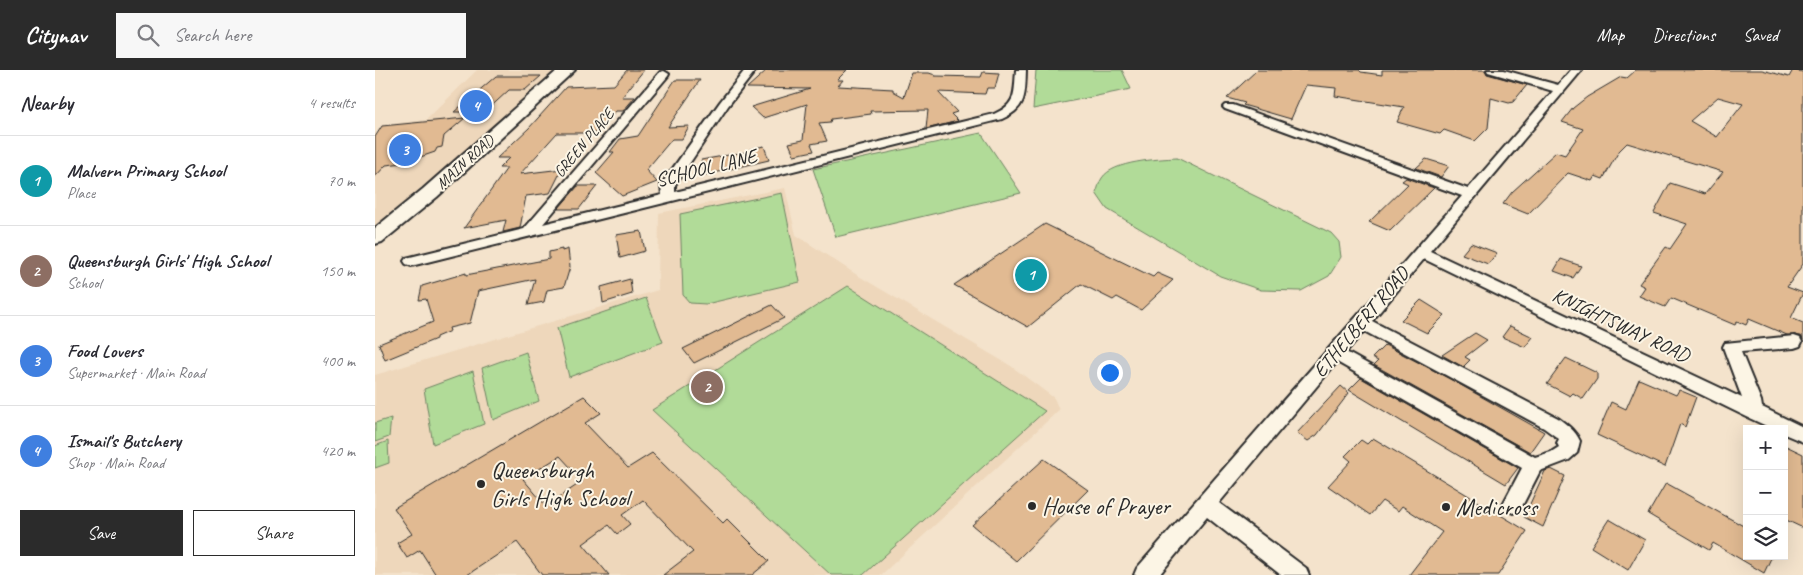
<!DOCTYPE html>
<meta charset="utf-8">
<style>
body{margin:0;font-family:Caveat,sans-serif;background:#f7f7f7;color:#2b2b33}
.controls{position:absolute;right:15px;bottom:15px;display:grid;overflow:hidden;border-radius:0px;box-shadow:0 5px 20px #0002}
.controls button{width:45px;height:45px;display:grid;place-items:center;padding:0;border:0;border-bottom:1px solid #e1e1e2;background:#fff;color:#2b2b33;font:25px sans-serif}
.you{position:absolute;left:734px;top:302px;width:18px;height:18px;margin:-12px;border:4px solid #fff;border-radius:50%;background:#1a73e8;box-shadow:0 0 0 8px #1a73e833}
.badge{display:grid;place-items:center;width:32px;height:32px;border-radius:50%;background:#2b2b2b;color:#fff;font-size:16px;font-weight:700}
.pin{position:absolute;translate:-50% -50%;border:2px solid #fff;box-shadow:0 1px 5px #0006}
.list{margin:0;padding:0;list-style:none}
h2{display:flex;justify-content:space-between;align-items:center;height:65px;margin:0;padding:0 20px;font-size:21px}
h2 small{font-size:16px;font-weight:400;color:#7c7c81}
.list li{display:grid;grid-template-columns:32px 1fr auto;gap:15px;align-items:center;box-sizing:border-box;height:90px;padding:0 20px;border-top:1px solid #e1e1e2}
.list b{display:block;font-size:19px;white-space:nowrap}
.list p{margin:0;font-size:16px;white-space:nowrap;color:#7c7c81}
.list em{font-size:16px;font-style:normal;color:#7c7c81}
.actions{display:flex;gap:10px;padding:15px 20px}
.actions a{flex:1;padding:11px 0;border:1px solid #2b2b2b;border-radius:0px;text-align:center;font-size:18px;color:#2b2b2b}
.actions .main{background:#2b2b2b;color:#fff}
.icon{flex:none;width:28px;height:28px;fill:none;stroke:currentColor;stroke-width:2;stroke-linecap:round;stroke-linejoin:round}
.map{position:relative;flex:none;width:1428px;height:505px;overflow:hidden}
header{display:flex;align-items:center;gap:30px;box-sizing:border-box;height:70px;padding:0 25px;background:#2b2b2b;color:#fff}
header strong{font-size:24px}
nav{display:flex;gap:28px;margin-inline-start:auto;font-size:18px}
.search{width:350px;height:45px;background:#f7f7f7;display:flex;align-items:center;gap:12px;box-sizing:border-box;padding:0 18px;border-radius:0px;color:#7c7c81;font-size:19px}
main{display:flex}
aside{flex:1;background:#fff}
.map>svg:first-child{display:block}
</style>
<header>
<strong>Citynav</strong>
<div class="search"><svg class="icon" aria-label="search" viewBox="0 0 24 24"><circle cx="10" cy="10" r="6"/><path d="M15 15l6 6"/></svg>Search here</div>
<nav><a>Map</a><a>Directions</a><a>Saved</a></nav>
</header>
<main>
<aside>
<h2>Nearby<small>4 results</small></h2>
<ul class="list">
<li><span class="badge" style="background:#0f9aa8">1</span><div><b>Malvern Primary School</b><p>Place</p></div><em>70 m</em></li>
<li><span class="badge" style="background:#8d6e63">2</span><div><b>Queensburgh Girls' High School</b><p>School</p></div><em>150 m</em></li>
<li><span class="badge" style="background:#3f7fe0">3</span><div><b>Food Lovers</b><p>Supermarket · Main Road</p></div><em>400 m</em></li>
<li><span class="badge" style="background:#3f7fe0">4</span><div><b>Ismail's Butchery</b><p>Shop · Main Road</p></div><em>420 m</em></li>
</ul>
<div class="actions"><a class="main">Save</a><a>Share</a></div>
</aside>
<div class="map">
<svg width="1428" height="505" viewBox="0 0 1428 505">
<rect width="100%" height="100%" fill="#f4e3cc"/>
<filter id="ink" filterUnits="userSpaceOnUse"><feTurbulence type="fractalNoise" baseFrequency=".02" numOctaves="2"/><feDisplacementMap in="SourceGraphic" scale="10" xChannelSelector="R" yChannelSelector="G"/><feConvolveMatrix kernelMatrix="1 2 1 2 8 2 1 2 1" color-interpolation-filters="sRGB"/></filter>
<g filter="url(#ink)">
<path fill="#eed7bb" d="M102,0H188L0,156V66L7,55L51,50Z
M410,118L421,165L482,205L636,296L679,328L684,340L506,505H0V305L283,220L284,143Z"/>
<path fill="#b1db98" stroke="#6e8362" d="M661,0H747L756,19L658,39Z
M606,63L646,123L461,167L438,99Z
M802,88L956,163L964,172L966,187L954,206L926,221L886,220L845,206L732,139L721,123C723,119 724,112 727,108C738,91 783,89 802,88Z
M407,123L425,212L331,234L315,233L308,225L305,144Z
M473,216L670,341L488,505H456L277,340Z
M271,228L288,272L194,307L182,258Z
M151,282L164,331L118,350L107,298Z
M98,301L109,354L58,374L49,319Z
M16,348L14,367L0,372V353Z
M13,371L14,393L0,398V376Z"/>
<path fill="#e1ba92" stroke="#2b2b2b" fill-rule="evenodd" d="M252,0H269L247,27H260L248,41H241L222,63H182L145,104L187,99L175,123L151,126L145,158L128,162L131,150L89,158L132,98H124L134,88H122L154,58L191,17L239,15Z
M392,0H472L462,10H468L463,16L518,19V21L529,27L537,3H554L560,5V6L606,7L608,2L624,3L620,18H612L610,24L563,22L582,42L576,44L583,51L551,59L553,40L495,41L496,44L456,49L455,52L444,53L452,71L436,74L439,81L419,85L414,73L428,70L432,34L388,48L376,37L435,19L372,18Z
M882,0H984L986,2L1007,5V0H1110L1112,4L1152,15L1138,32L1134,33L1116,28L1113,58L1100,71L1069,60L1065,64L1022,52L1029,37L960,26L961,18L931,15L916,49L868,35L870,33L852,28Z
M1261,0H1387L1414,7L1418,0L1428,2V194L1412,217L1428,223L1416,248L1428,253V270L1426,266L1412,265L1374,249L1371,255L1362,251L1360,255L1296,228L1290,237L1264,226L1270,217L1264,214L1291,177L1295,179L1312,154L1279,143L1295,113L1330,124L1348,102L1252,73L1244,81L1228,109L1220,106L1217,111L1193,103L1153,144L1128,134L1137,122L1181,82L1190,85L1208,59L1187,52L1198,38L1212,27L1246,7L1252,8ZM1343,27L1368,34L1342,67L1315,51Z
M121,6H166L150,20H134L110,42H79Z
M300,10H325L293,57L314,56L307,69H297L271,100L282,112L247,126L221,103L239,82H235L245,69L263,66Z
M90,48L69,66L67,77L62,78L60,82L28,93L11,95L0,107V67L7,56Z
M389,76L394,90L330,105L326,90L376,81L375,79Z
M1051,89L1074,96L1066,107L1041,98Z
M1031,108L1059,118L1015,161L994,152L1033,114L1027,111Z
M203,116H222L204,139H183Z
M670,154L778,207L782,203L798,210L766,240L742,227L738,230L706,214L653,257L579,215Z
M266,161L270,181L245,188L241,165Z
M1096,173L1122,183L1113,194L1087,184Z
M187,179V181L193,179L195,197L189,217L172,220L169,232L153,235L160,209L103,221L95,253L74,258L75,261L61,267V269L10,290L4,274L58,252L51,229L44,230L47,216L91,203V205L174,189V182Z
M1186,189L1206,196L1198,208L1179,201Z
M255,209L257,224L228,233L226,217Z
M1046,230L1070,245L1052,263L1026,250Z
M397,235L409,248L319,293L308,279Z
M1135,256L1158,267L1150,277L1127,267Z
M1100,263L1112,270L1090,287L1095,290L1088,297L1067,285Z
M1010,275L1075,309L1169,362L1155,382L999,295L1003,291L997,288Z
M1191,288L1222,303V309L1208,329L1198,323L1195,326L1172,314Z
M986,308L1143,398L1131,414L974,320Z
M1264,309L1301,325L1304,320L1321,327L1310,357L1305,354L1290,397L1222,365L1236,332L1251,339Z
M966,316L974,323L942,365L933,371L922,363Z
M209,326L226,343L210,353L253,398L277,383L348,453L352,449L394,491L377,505H288L318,482L268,430L247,445L255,454L242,464L234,455L208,474L234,505H167L142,472L92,505H61L45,480L32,488L22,473L37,464L19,438ZM185,386L208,411L171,436L148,409Z
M998,368L1152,461L1123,505H1034L1067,462L1027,436L1023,441L1007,431L995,445L953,416L976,391L970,386L986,370L992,374Z
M1409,375L1428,384V458L1409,449Z
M669,389L713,420L641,491L597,455Z
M1176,399L1190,406L1168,457L1149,447L1170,401Z
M1291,413L1372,458V486H1397L1389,503L1338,473L1334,480L1273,444Z
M1234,449L1270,470L1253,500L1216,477Z"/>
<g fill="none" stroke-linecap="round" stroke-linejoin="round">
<g stroke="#2b2b2b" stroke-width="4">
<path id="street" d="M370,0H381L353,36L300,115V122L619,44C642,34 639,23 641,0H651C650,25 652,38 627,49L36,196L31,194L29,191L31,188L149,159L285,2L289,1L294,4L293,6L168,154L287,125L286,115L345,32Z
M1112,0H1129L1183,15L1196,0H1207L1055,181L1367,328L1348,277L1350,273L1419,266L1425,268L1427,272L1425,276L1419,278L1366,282L1386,331L1387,337L1428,357V372L1409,364V359H1398L1372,347L1049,189L997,251L1183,348C1192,355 1200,360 1205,371L1202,383L1194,390L1165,401L1145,440L1138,443L1131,440L1128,434L1147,398L962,292L844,433L931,498L934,505H906L832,447L784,505H759L762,498L1087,126L850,39L848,37L850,35H858L1093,119L1178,21L1113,2ZM989,261L1169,358L1184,369L1182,373L1184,377L1176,382L1160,387L971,282Z"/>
</g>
<g stroke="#2b2b2b" stroke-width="4">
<path id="secondary" d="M183,0H200L62,127L7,172L0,174V158L48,119Z"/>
</g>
<use href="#street" fill="#fcf5e5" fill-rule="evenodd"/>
<use href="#secondary" fill="#fcf5e5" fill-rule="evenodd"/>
</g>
</g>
<g fill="#2b2b2b" stroke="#fcf5e5" stroke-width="2">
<circle cx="106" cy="414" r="5"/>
<circle cx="657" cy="436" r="5"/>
<circle cx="1071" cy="437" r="5"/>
</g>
<g text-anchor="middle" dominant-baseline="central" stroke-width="4" stroke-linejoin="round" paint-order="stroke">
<g font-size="16" fill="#2b2b2b" stroke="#fcf5e5">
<text transform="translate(209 73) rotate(-50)">GREEN PLACE</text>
<text transform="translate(90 92) rotate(-42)">MAIN ROAD</text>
</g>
<g font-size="20" fill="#2b2b2b" stroke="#fcf5e5">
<text transform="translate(331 98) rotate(-14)">SCHOOL LANE</text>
<text transform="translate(986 252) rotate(-50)">ETHELBERT ROAD</text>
<text transform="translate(1246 255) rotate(25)">KNIGHTSWAY ROAD</text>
</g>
<g font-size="24" fill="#2b2b2b" stroke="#fcf5e5" text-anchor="start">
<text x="116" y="400">Queensburgh<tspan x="116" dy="28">Girls High School</tspan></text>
<text x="667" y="436">House of Prayer</text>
<text x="1081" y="437">Medicross</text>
</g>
</g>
</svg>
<div class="controls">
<button>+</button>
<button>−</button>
<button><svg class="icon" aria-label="layers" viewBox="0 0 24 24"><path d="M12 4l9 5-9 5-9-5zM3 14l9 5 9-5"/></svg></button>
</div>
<div class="you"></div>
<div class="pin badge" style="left:656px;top:205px;background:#0f9aa8">1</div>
<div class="pin badge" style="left:332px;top:317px;background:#8d6e63">2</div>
<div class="pin badge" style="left:30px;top:80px;background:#3f7fe0">3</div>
<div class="pin badge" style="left:101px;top:36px;background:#3f7fe0">4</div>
</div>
</main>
